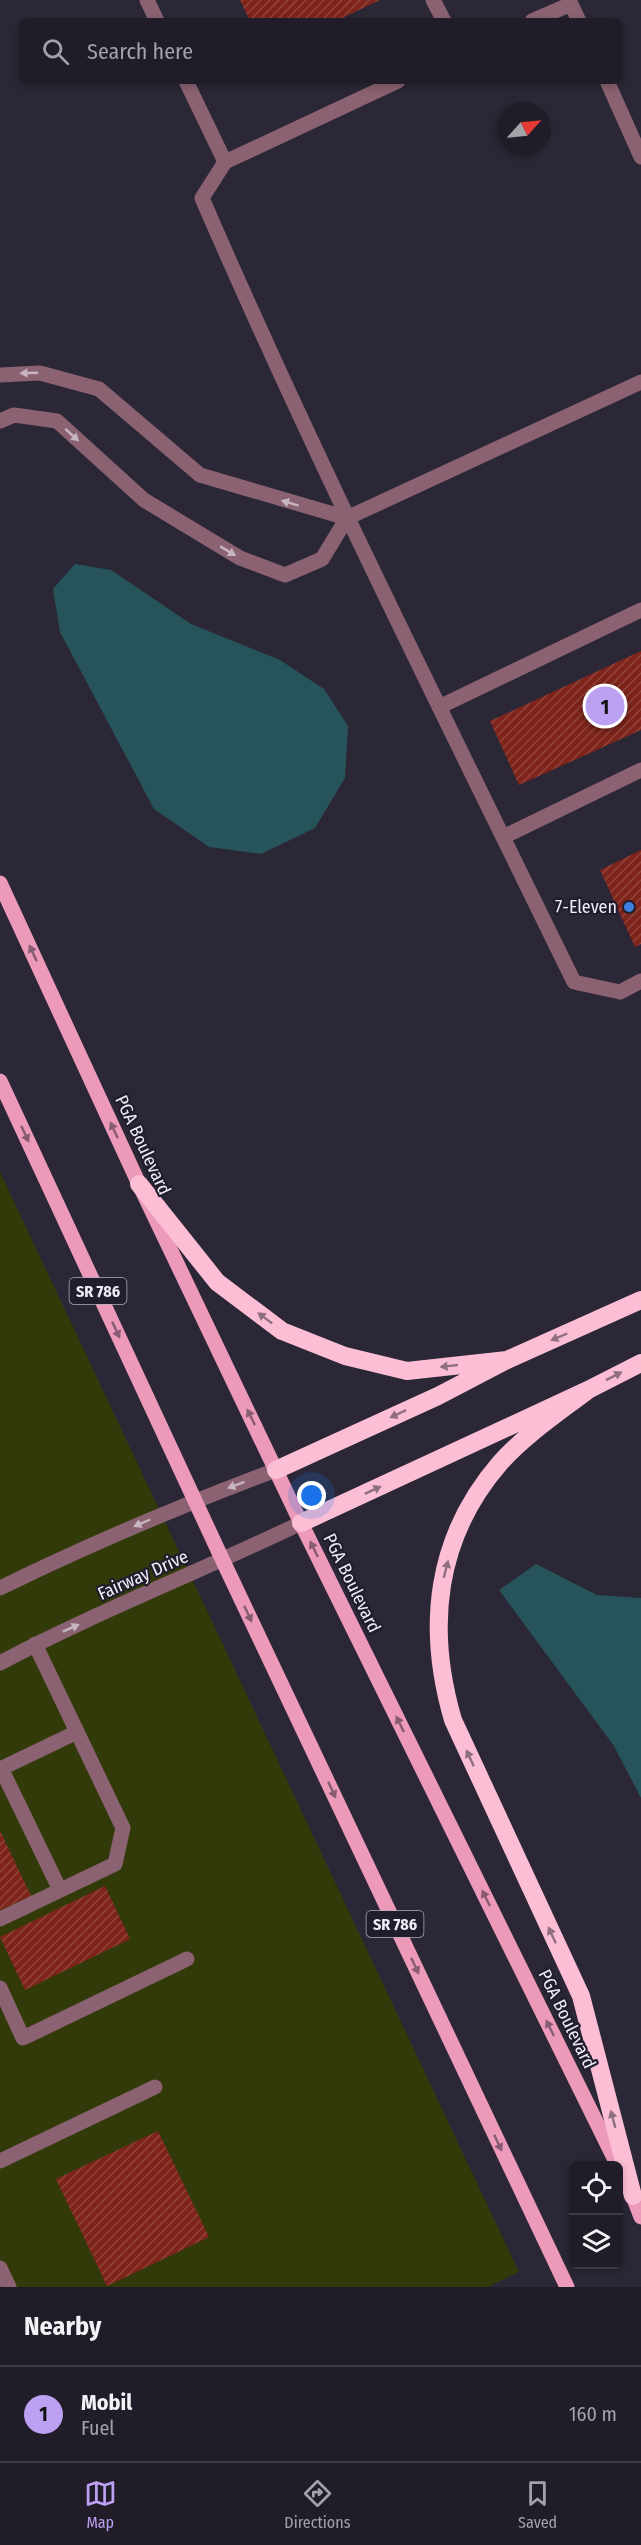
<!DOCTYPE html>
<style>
body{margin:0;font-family:"Fira Sans Condensed",sans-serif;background:#282630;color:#f1f3f6}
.controls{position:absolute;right:18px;bottom:18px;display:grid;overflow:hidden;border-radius:9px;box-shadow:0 3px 9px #0003}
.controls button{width:54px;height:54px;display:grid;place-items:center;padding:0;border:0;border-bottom:2px solid #3d3b45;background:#201d28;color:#f1f3f6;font:30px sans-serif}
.compass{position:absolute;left:497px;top:102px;width:54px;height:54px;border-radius:50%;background:#201d28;box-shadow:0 3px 9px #0003;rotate:63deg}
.you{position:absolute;left:312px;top:1496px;width:21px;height:21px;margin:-15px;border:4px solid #fff;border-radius:50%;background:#1a73e8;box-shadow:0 0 0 9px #1a73e833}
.badge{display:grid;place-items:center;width:39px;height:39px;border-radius:50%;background:#bca0f2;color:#111;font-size:20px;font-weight:700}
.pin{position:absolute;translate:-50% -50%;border:3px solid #fff;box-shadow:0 2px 6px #0006}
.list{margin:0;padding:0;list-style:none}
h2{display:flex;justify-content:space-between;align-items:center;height:78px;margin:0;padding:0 24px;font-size:26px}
h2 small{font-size:20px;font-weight:400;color:#a2a2a8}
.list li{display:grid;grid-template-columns:39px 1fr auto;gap:18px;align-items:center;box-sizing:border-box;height:96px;padding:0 24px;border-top:2px solid #3d3b45}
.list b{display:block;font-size:22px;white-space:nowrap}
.list p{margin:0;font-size:20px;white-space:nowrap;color:#a2a2a8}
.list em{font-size:20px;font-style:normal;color:#a2a2a8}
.icon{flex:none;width:33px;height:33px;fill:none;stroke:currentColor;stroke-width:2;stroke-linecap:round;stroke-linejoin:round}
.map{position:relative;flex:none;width:641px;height:2287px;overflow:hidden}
.search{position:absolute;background:#201d28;box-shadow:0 3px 9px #0003;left:18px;right:18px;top:18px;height:66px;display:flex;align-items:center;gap:15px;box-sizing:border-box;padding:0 21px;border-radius:9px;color:#a2a2a8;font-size:22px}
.sheet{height:174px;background:#201d28}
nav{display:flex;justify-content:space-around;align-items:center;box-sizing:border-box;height:84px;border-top:2px solid #3d3b45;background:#201d28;font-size:16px;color:#a2a2a8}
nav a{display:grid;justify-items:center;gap:3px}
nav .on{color:#bca0f2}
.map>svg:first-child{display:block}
</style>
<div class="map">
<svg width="641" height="2287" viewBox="0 0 641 2287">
<defs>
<pattern id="building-hatch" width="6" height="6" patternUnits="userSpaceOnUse" patternTransform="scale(1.5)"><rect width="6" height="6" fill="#7e241a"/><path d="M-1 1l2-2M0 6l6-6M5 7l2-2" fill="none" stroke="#91443c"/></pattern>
</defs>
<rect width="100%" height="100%" fill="#2b2736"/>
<path fill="#333a0a" d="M0,1172L519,2272L488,2287H0Z"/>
<path fill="#27545a" d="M75,564L111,570L191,624L280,660L324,689L348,726L345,778L315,828L261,854L209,847L154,809L60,632L53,589Z
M536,1564L597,1595L641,1598V1798L614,1746L499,1590Z"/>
<path fill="url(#building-hatch)" d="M240,0H380L336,21H250Z
M641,651V730L519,785L490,721Z
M641,850V944L635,947L600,870Z
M0,1831L31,1896L0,1910Z
M105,1886L130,1939L25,1990L0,1937Z
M158,2131L209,2237L107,2286L56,2179Z"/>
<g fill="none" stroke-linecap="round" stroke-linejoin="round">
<path stroke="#8b6271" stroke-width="15" d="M147,0L157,21
M433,0L444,21
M569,0L579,21
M532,21L571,4
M186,81L225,162
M398,81L225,162L202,198C317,464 447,722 574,982L620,992L641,981
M607,81L641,157
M0,375L40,373L99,389L200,475L347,518
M0,421L14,415L57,421L144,500L240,558L285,575L322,559L347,518L641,382
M439,707L641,610
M503,837L641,770
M1,1768L60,1890
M0,1769L77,1732
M0,1919L115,1864L123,1828L35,1644
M0,1988L23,2038L187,1959
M0,2161L155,2087"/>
<path stroke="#8b6271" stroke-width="15" d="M0,1588C90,1544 182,1505 276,1470
M0,1663C98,1611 202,1571 301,1523
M0,2268L9,2287"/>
<path stroke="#ec99ba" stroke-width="15" d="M0,883L139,1184L301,1523L618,2166
M0,1081L223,1561L567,2287
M629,2186L641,2217"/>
<path stroke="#fbbed4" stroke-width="18" d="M139,1184L217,1282L282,1331L345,1356L407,1371L507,1360
M588,1390C558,1413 525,1435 500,1463C435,1538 426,1628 453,1720L581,1996L633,2196
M276,1470L438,1396L507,1360L641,1300
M301,1523L588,1390L641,1363"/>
</g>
<defs><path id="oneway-solid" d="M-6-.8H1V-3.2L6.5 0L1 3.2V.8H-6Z" transform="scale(1.5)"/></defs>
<g fill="#c7b5c1">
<use href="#oneway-solid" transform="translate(29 373) rotate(178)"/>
<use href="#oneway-solid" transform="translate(72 435) rotate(42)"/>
<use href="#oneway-solid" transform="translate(290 503) rotate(-163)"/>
<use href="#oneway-solid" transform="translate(228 551) rotate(31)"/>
<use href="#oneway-solid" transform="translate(236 1485) rotate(159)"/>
<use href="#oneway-solid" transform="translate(142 1523) rotate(157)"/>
<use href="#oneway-solid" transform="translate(71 1628) rotate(-24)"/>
</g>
<g fill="#865b73">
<use href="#oneway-solid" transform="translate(33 953) rotate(-115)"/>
<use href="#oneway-solid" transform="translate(114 1130) rotate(-115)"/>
<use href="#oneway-solid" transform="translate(25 1134) rotate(65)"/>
<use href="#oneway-solid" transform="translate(116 1330) rotate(65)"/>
<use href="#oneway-solid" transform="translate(251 1417) rotate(-116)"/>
<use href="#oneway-solid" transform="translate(314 1549) rotate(-116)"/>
<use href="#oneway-solid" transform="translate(248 1614) rotate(65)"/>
<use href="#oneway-solid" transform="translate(400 1724) rotate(-116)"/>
<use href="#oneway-solid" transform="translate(332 1790) rotate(65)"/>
<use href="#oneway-solid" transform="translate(486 1898) rotate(-116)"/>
<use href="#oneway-solid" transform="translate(415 1966) rotate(65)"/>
<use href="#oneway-solid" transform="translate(550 2028) rotate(-116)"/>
<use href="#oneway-solid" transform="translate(498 2143) rotate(65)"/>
</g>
<g fill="#8e6e80">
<use href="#oneway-solid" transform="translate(265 1318) rotate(-143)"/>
<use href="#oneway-solid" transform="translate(559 1337) rotate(157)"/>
<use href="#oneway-solid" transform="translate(449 1366) rotate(174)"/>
<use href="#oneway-solid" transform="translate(614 1376) rotate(-27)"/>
<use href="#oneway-solid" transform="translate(398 1414) rotate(155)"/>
<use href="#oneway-solid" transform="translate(373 1490) rotate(-25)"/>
<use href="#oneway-solid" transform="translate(446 1569) rotate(-76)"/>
<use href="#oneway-solid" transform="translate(470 1758) rotate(-115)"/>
<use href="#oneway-solid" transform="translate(552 1935) rotate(-115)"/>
<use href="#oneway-solid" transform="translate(613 2119) rotate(-105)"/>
</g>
<circle fill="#3f7fe0" stroke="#211d2c" stroke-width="2" cx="629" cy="907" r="6"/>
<g text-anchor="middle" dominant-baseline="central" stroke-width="4.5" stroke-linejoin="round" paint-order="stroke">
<g fill="#211d2c" stroke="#b1aeba" stroke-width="1.5">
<rect x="69.5" y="1278" width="57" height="26" rx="4.5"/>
<rect x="366.5" y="1911" width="57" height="26" rx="4.5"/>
</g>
<g font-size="16" font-weight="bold" fill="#efecf7">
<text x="98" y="1291">SR 786</text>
<text x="395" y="1924">SR 786</text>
</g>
<g font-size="18" fill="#efecf7" stroke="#211d2c" text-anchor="end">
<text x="617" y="907">7-Eleven</text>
</g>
<g font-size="18" fill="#efecf7" stroke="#211d2c">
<text transform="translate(143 1145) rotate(65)">PGA Boulevard</text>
<text transform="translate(143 1575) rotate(-24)">Fairway Drive</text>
<text transform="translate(352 1583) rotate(64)">PGA Boulevard</text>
<text transform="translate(567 2019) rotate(64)">PGA Boulevard</text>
</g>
</g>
</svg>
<div class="controls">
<button><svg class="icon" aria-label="locate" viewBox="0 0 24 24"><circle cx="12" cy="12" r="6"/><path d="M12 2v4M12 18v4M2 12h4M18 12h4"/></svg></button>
<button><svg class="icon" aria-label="layers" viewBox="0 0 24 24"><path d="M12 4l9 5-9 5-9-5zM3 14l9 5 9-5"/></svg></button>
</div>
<svg class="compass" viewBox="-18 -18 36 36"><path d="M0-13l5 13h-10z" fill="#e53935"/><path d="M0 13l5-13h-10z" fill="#a2a2a8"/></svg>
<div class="you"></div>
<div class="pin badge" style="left:605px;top:706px">1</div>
<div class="search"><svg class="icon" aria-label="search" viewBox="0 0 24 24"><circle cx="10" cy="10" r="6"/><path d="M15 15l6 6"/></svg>Search here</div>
</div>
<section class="sheet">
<h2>Nearby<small></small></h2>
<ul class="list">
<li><span class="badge">1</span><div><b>Mobil</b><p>Fuel</p></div><em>160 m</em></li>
</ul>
</section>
<nav>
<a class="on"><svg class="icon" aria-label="map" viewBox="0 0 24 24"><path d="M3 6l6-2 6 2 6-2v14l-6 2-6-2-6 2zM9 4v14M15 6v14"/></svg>Map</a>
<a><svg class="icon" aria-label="directions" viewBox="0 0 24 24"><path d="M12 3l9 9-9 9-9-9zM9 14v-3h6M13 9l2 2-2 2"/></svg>Directions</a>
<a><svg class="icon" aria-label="saved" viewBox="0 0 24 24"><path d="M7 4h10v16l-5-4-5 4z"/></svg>Saved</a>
</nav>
